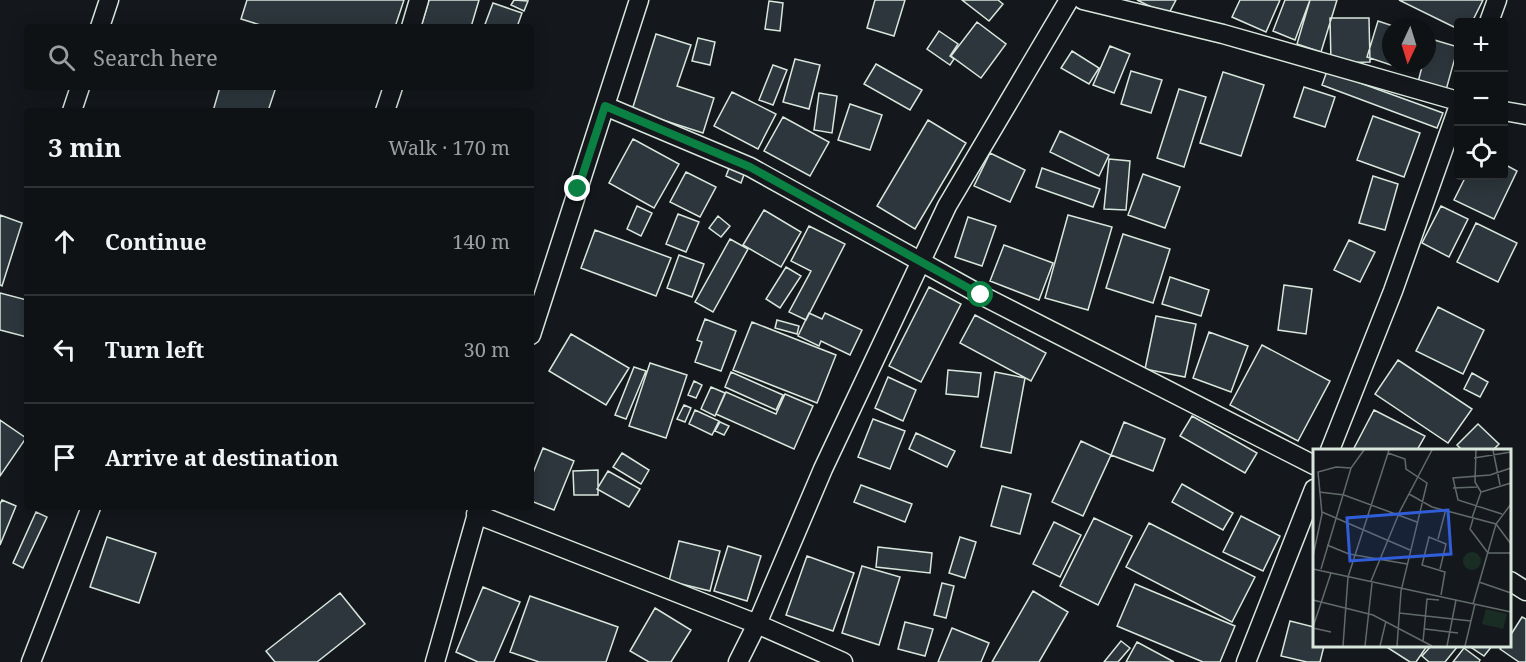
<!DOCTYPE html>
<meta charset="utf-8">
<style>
body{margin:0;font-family:"Noto Serif",serif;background:#181b1e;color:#f1f3f6}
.controls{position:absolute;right:18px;top:18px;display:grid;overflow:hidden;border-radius:6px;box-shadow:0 3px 15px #0003}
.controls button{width:54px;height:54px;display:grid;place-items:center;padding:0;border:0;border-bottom:2px solid #2f3234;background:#0f1215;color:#f1f3f6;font:30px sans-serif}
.compass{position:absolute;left:1382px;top:18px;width:54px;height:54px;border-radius:50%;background:#0f1215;box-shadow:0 3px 15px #0003;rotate:184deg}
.stop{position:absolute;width:18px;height:18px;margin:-14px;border:4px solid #0b8043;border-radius:50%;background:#fff}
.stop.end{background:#0b8043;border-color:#fff;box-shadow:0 2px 6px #0008}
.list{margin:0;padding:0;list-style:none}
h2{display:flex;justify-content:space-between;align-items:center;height:78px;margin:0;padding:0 24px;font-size:26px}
h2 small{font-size:20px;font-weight:400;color:#9b9ea0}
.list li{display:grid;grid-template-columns:39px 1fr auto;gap:18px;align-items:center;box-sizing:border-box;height:108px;padding:0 24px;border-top:2px solid #2f3234}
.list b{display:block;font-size:22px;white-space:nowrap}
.list em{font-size:20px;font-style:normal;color:#9b9ea0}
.icon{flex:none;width:33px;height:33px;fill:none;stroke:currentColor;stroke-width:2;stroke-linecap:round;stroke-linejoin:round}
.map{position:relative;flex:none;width:1526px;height:662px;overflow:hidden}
.search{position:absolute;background:#0f1215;box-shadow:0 3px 15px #0003;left:24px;top:24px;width:510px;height:66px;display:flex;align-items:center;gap:15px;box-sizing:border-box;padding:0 21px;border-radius:6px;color:#9b9ea0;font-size:22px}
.panel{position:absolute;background:#0f1215;box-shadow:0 3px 15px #0003;left:24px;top:108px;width:510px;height:402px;border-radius:6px}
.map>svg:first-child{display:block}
</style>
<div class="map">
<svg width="1526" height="662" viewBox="0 0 1526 662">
<rect width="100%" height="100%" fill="#14181c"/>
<path fill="#2c363c" stroke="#d8e6dc" stroke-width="1.5" d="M247,0H404L395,27H267L241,19Z
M429,0H479L471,27H421Z
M514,0L528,1L524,11L511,5Z
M875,0H905L894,36L867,28Z
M962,0H998L1003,4L989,21Z
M1137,0H1176L1168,15Z
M1240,0H1280L1266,32L1232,17Z
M1285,0H1310L1295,40L1273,31Z
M1310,0H1337L1321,52L1297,44Z
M1399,0H1483L1472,22H1458V29Z
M769,1L783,3L780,31L765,29Z
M493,3L522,13L517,27H484Z
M1330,18H1369L1370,62L1331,63Z
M1378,21L1396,27H1391V65L1367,57Z
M977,22L1006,44L981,78L951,56Z
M939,31L958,44L950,56L954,59L950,65L927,49Z
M656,34L691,45L677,86L714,98L703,133L632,110Z
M698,38L715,42L710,65L692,61Z
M1431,39L1458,47L1446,90L1418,82L1423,63H1427V51Z
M1110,46L1130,54L1114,93L1093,85Z
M1072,51L1099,68L1089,84L1061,68Z
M795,59L820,65L809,109L783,102Z
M876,64L922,90L910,110L864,84Z
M773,65L787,70L773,105L759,100Z
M1131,71L1162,80L1151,113L1121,104Z
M1327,71L1443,113L1437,128L1322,85Z
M1223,72L1264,85L1241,156L1200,143Z
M220,87H276L268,111H213Z
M1304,87L1335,97L1325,127L1294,117Z
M1179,89L1206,97L1184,167L1157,158Z
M732,92L776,114L758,149L714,126Z
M819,93L837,96L832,133L814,130Z
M850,104L882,115L870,150L838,140Z
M1373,116L1420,133L1404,177L1357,160Z
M783,117L829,142L810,176L764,151Z
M928,120L966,143L915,229L877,206Z
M1060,131L1109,155L1099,176L1050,152Z
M633,139L679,164L654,208L609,183Z
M990,153L1025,170L1010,202L974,186Z
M1109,159L1130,161L1126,210L1104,209Z
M731,163L746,169L741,183L726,176Z
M1504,164L1517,171L1494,219L1454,200L1466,176H1504Z
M1042,168L1100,189L1093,207L1036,187Z
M686,172L716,187L700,217L670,202Z
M1143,174L1180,187L1165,228L1128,215Z
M1373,176L1398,184L1385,230L1359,223Z
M637,206L652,213L641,236L627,229Z
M1441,206L1468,219L1449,257L1422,243Z
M764,210L801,232L781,267L743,245Z
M678,214L699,222L686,252L666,244Z
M0,215L22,223L2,286L0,285Z
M1068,215L1112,227L1088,310L1045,298Z
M718,216L730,226L721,237L709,228Z
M968,217L996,226L982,266L955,257Z
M1476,223L1517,243L1498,282L1457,262Z
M809,226L845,244L806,320L789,312L811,271L791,261Z
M595,230L671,258L656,296L581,268Z
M1123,234L1170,249L1153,303L1106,288Z
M730,239L748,249L713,312L695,302Z
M1349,240L1375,252L1360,282L1334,270Z
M1004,245L1053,263L1039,300L990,281Z
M679,255L704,264L692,297L667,288Z
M786,267L801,276L780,308L766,299Z
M1170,277L1209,290L1201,316L1162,304Z
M1284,285L1312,289L1306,334L1278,330Z
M929,287L961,304L921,382L889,366Z
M0,293L27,300V337L0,330Z
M1438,307L1484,330L1463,374L1416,351Z
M809,313L822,319L825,313L862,330L850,355L821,341L819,346L798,336Z
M975,315L1046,353L1031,381L960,343Z
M1156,316L1196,324L1185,377L1145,369Z
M705,319L736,331L721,371L695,362L702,342L697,340Z
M777,320L799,326L797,334L775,328Z
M752,322L836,355L817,403L733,370Z
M1209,332L1248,346L1231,392L1193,378Z
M571,334L629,368L606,405L549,371Z
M1262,345L1330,381L1298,441L1230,405Z
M1398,360L1472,409L1448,443L1375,394Z
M650,363L687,375L666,438L629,426Z
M634,367L646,371L626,419L615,415Z
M948,370L981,373L978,397L946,394Z
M731,372L783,395L776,410L725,387Z
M995,372L1025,378L1011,453L981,447Z
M1472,373L1488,382L1480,397L1464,389Z
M888,377L916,390L903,421L875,408Z
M694,381L702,385L696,398L688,395Z
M711,387L725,393L715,416L701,409Z
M726,392L776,414L785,394L813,406L794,449L716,414Z
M684,405L691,408L685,422L677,419Z
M695,410L719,421L712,435L689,424Z
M1374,410L1425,436L1417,450H1353Z
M1192,416L1257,453L1245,473L1180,436Z
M873,419L905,431L890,469L858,457Z
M0,420L26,438L0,476Z
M720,422L729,426L724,435L715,431Z
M1124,422L1165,439L1153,471L1111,455Z
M1478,424L1499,444L1493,450H1462L1457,445Z
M916,433L955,451L947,467L909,449Z
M1081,441L1111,455L1083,516L1052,502Z
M543,448L574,461L554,510L531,501V478Z
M622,453L649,470L641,484L613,467Z
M598,470V495H574L573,471Z
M608,471L640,489L629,507L597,489Z
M1182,484L1233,513L1223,530L1172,502Z
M861,485L912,504L905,522L854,502Z
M1002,486L1031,494L1020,534L991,526Z
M2,500L16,506L0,545V504Z
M36,512L47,517L23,568L13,563Z
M1241,516L1280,536L1263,571L1223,552Z
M1094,518L1132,536L1098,605L1060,586Z
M1054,522L1081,535L1060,577L1033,564Z
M1149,523L1255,577L1232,622L1126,567Z
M107,537L156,553L139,603L90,587Z
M960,537L976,542L965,578L949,573Z
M679,541L720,551L710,591L669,581Z
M728,546L761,556L747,601L714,591Z
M878,547L932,553L930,573L876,567Z
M807,556L854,573L833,631L786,615Z
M862,566L900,577L879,645L842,633Z
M942,583L954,586L946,618L934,615Z
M1135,584L1235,626L1220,662H1203L1117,626Z
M483,587L520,602L494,662H478L456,652Z
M1033,591L1068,612L1039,662H992Z
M340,593L365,624L317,662H275L266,651Z
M530,596L618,627L606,662H539L510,652Z
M655,608L691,630L671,662H649L630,651Z
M1522,617L1526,619V662H1519L1500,649L1503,646H1510V636Z
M1290,621L1314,627V646H1324L1320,662H1307L1281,656Z
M905,622L933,629L925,656L898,649Z
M952,628L989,643L981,662H938Z
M1121,641L1130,648L1118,662H1104Z
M1137,642L1174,662H1126Z
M1385,646H1427L1416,662H1410Z
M1431,646H1458L1445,662H1429L1422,656Z
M1469,646H1492L1484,656Z
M1464,648L1480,660L1479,662H1453Z"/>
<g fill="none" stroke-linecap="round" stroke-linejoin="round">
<g stroke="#d8e6dc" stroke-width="21">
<path id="minor" d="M1083,0L1223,34L1458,101
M1489,22L1497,0
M100,27L109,0
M411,27L419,0
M605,106L750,167L981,295L1314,465
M72,111L80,87
M385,111L393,87
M1504,111L1526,115
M531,335L639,0
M1330,450L1393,291L1458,108
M476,514L757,624L843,662
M1510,581L1526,591
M31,662L91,507
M435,662L479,507
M738,662L757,624L823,469L947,206L1069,0
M1246,662L1314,489"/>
</g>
<use href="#minor" stroke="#14181c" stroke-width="18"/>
</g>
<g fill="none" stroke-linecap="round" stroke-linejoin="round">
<path stroke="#0b8043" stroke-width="8" d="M578,189L605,106L750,167L981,295"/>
</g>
<g transform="translate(1313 449)">
<rect width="198" height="198" fill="#14181c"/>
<path d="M150 112a9 9 0 1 1 18 0a9 9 0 1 1-18 0ZM173,160L194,165L190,180L169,175Z" fill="#1a2d24"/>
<path fill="none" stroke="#626a69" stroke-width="1.5" d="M163,1L162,33L168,43M180,1L187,36M75,4L92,10L93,20L114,34L88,142L84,197M161,9L198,3M140,39L164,38M6,43L31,46L104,73M96,45L119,58L183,75L198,95M9,63L97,101M189,65L145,51L140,29L177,26L198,19M159,69L168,43L198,34M160,70L157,80L175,104H198M125,90L133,60M14,96L36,105L94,115M0,107L9,65L5,23L23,18L38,19M0,120L198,163M8,120L38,19L51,1M127,120L133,95L116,88L109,116L132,123L128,146M58,132L87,62L119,1M166,133L198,144M0,151L60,166L119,197M160,155L183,75L198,55M86,164L158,172M0,178L18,124M0,179L18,183M112,180L145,184M110,193L114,150L126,151M30,197L35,128L76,1M52,197L59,134M67,197L73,172M134,197L143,151M152,197L162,155"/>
<path fill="#305dd8" fill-opacity="0.15" stroke="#305dd8" stroke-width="3" d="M135,61L138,105L37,112L34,69Z"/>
<rect width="198" height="198" fill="none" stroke="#d8e6dc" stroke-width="3"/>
</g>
</svg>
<div class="controls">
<button>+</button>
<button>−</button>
<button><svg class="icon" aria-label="locate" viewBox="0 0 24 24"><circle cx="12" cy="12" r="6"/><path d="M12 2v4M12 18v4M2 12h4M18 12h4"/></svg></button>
</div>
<svg class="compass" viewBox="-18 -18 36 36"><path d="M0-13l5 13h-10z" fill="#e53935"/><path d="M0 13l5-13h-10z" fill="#9b9ea0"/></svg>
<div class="stop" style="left:981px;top:295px"></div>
<div class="stop end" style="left:578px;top:189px"></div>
<div class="search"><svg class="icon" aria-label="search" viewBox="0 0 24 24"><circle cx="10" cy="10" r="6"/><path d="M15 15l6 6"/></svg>Search here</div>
<section class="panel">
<h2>3 min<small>Walk · 170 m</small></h2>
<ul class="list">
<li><svg class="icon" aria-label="ahead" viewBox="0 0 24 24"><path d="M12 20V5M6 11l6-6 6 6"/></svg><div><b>Continue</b></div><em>140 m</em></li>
<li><svg class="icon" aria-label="left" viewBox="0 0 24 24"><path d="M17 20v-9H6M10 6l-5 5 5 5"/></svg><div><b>Turn left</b></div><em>30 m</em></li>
<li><svg class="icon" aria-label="arrive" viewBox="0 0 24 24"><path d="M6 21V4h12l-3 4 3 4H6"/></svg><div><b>Arrive at destination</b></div></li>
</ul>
</section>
</div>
